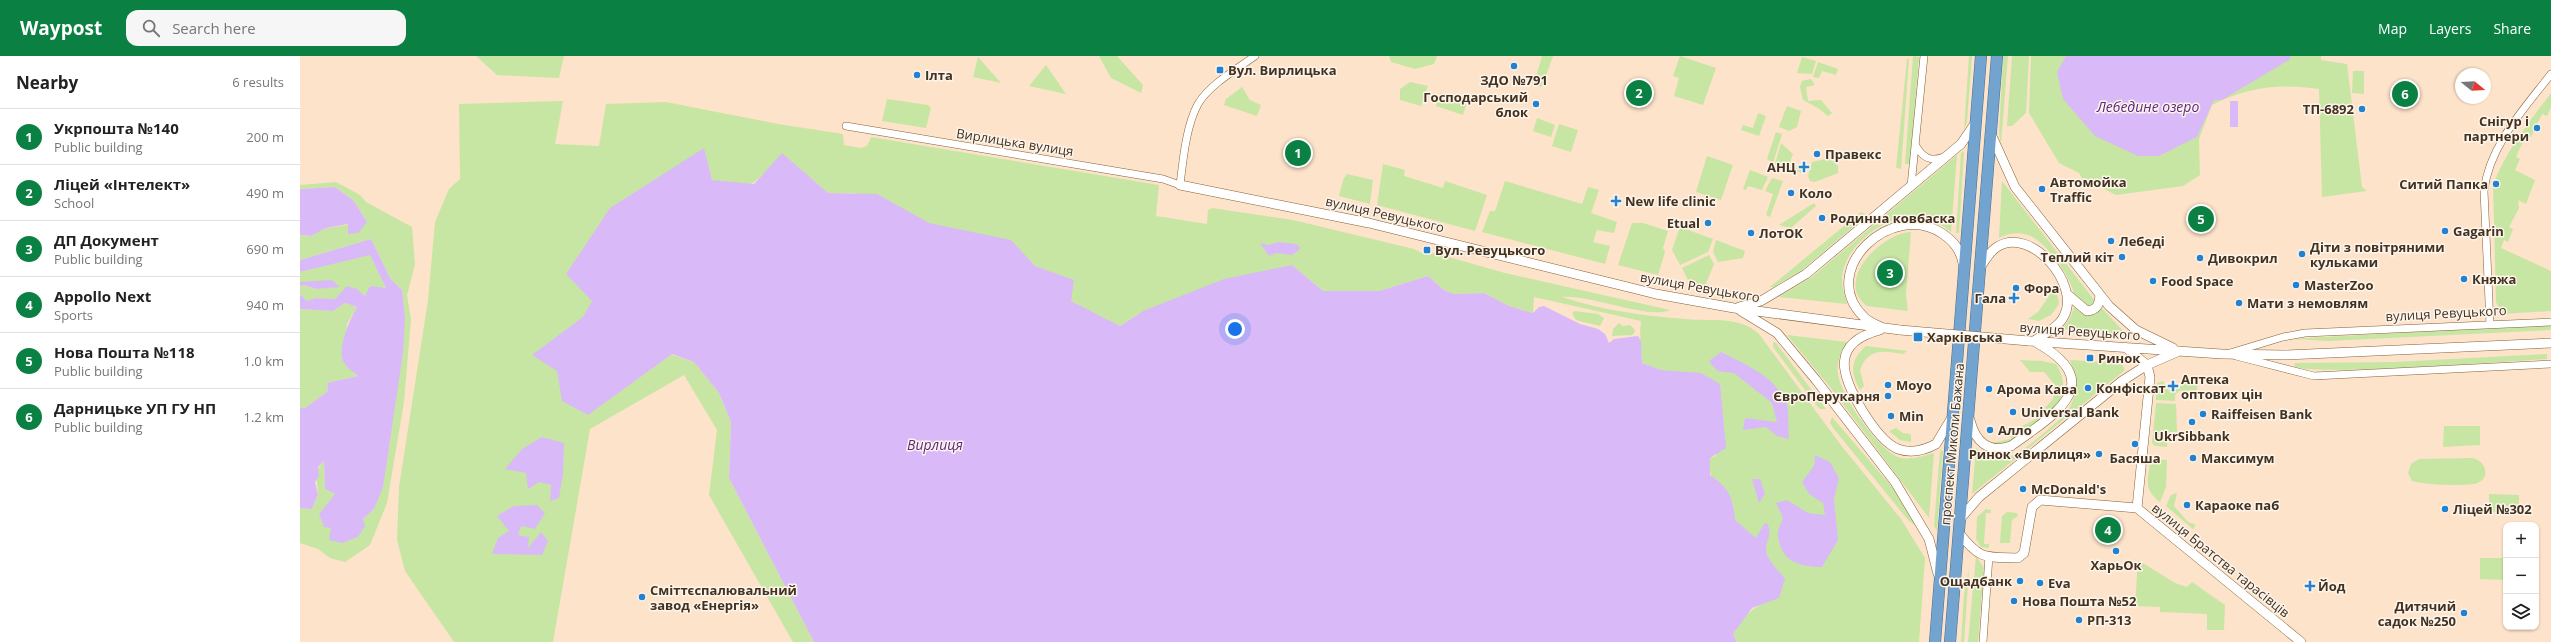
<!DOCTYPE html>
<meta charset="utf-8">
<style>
body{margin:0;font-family:"Open Sans",sans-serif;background:#f6f6f6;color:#222}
.controls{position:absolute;right:12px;bottom:12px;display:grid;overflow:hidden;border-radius:8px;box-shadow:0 1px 3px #0004}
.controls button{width:36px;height:36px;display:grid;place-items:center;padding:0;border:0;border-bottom:1px solid #e0e0e0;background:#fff;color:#222;font:20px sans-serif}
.compass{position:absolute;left:2155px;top:12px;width:36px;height:36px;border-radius:50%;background:#fff;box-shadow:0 1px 3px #0004;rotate:108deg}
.you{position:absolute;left:935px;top:273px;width:14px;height:14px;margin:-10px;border:3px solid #fff;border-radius:50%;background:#1a73e8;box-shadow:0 0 0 6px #1a73e833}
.badge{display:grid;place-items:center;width:26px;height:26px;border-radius:50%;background:#0b8043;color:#fff;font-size:13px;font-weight:700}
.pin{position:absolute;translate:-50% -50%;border:2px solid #fff;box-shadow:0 1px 4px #0006}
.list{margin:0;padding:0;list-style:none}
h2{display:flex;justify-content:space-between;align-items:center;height:52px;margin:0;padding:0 16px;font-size:17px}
h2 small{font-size:13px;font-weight:400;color:#767676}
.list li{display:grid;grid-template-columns:26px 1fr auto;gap:12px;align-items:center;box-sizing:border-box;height:56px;padding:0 16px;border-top:1px solid #e0e0e0}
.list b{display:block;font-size:15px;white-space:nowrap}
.list p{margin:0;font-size:13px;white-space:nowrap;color:#767676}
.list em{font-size:13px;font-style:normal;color:#767676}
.icon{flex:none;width:22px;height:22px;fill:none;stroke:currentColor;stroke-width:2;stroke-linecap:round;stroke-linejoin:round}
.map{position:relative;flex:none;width:2251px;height:586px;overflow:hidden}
header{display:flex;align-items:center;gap:24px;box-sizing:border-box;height:56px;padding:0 20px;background:#0b8043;color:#fff}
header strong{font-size:19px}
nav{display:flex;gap:22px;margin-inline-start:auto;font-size:14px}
.search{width:280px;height:36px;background:#f6f6f6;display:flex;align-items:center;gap:10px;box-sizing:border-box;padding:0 14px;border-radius:12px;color:#767676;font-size:15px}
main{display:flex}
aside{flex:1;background:#fff}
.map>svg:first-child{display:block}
</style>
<header>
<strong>Waypost</strong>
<div class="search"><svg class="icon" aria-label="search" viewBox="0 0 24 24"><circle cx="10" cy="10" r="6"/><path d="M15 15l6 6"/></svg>Search here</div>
<nav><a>Map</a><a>Layers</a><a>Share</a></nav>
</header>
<main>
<aside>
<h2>Nearby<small>6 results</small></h2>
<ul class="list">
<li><span class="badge">1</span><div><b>Укрпошта №140</b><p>Public building</p></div><em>200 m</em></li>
<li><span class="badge">2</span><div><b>Ліцей «Інтелект»</b><p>School</p></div><em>490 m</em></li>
<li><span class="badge">3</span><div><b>ДП Документ</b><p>Public building</p></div><em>690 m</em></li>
<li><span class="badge">4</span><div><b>Appollo Next</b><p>Sports</p></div><em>940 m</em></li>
<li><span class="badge">5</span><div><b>Нова Пошта №118</b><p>Public building</p></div><em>1.0 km</em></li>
<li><span class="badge">6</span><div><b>Дарницьке УП ГУ НП</b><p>Public building</p></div><em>1.2 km</em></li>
</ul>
</aside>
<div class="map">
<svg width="2251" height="586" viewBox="0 0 2251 586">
<rect width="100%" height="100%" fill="#fde3c9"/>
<path fill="#c7e6a3" d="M176,0H264L259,22L197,19Z
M799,0H817L843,29L841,37L811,22Z
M1089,0H1137L1134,8L1115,13L1091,6Z
M1242,0H1253L1242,31L1230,27L1235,24Z
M1380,0L1416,12L1403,49L1374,40L1379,22L1373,20Z
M1613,0L1619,1L1610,108H1605Z
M1669,0H1672L1667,66L1664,74Z
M1703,0H1708L1701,88L1699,78Z
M1712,0H1729L1726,57L1712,70H1707Z
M1731,0H2021V4L2047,8L2062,131L2067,135L2022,141L2019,33C1980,27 1947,31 1912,49L1899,83L1900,119L1883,130L1816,139L1782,122L1779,117L1759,107L1729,57Z
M678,1L701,27L673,21Z
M1502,1L1516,5L1512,18L1497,17Z
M1607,3H1609L1601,113L1596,112Z
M1518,6L1538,13L1536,19L1522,15L1519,22L1513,21Z
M746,9L766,38L729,30Z
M2053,15H2064V38L2052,37Z
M1511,23L1515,29L1506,31L1508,45L1521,44L1532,57L1528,60L1518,52L1503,44L1500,31L1502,25Z
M1110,26L1128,30L1121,50L1100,44V33Z
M942,31L950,44L961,49L957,60L924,49L926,43Z
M1140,37L1167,46L1163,59L1136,50Z
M2251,37V51L2247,60L2242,58L2231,81L2226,79L2216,101L2220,103L2215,114L2235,124L2226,148L2218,144L2219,152L2209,171L2213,173L2208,186L2204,184L2201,192L2251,215V255L2202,258L2196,246L2193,129C2206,95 2229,66 2251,37Z
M587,43L628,49L631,52L626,72L582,65Z
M263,45L255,88L299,90L306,48L366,46L478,68L543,78L544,89L560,92L567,90L571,81L859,129L856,160L907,168L908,154L912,152L993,164L1114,193L1126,199L1134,197L1205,217L1370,254C1350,264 1289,238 1262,241C1300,254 1346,260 1386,263C1411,266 1438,259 1459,278L1540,388L1601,463L1625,502L1619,586H1437L1433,578C1443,564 1447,554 1465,547L1441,470L1434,464C1425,446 1406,423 1410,402L1416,400L1370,318L1342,307C1341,292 1339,279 1341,265L1234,241L1233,257L1209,250L1184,237L1154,238L1144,234L1128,220L1079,235H1023L992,209L838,258L820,270L801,261L785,259L779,249L771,245L762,220L735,210L726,201L629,167L554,137H528L509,121L463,118C446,137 434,130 412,124L409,112L361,295L394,306L419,337L431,366L429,422L514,586H493L409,439L417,374L384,319L290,373L253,586H154L105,515L97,484L99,431L128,244L135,166L149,133L160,123L159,48Z
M1487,50L1501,55L1497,71L1489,75L1479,71Z
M1458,57L1466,60L1459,80L1441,74L1443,69L1453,72Z
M1237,62L1255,69L1251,81L1233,75Z
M1259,68L1278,74L1271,96L1252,90Z
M1476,76L1482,78L1473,107L1467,103Z
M1481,87L1493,98L1489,109L1503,114L1502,117L1475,108Z
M1664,95L1659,177H1656L1661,97Z
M1657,99L1651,176C1640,168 1628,161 1615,160C1587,159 1549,187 1543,215C1540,226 1544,237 1547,248L1479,241L1512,221Z
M1407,100L1433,109L1421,144L1396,136Z
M1530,102L1538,110V117L1515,126L1510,125L1508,120L1512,106Z
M1083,108L1105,114L1104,120L1143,132L1145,125L1187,139L1175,175L1077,149Z
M1450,114L1468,121L1462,134L1448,130L1446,134L1443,133Z
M1047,118L1073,124L1070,148L1039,140L1043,124Z
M1472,122L1483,125L1470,161L1466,159L1473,138L1465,135Z
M1205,125L1282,148L1288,131L1299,134L1291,157L1317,166L1314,177L1297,174L1293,186L1310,190L1305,208L1182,176L1190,155H1195Z
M1702,125L1795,245L1827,279L1762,273C1769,265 1774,256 1775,245C1775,225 1747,186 1728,179C1718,176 1708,177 1699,182Z
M36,126L60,139L66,146L112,171L115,208L107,239L111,263L104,346L87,447L70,489L45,506L30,502L18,493L0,487V452L12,453C14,448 18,442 18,437C17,424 13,416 24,405L25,433L35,438L63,463L74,453L105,261L102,234L90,222L71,183L0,204V179L11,180L26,172L67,166L54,145L35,131L0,133V129Z
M1514,147L1516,150L1491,172L1479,169Z
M1561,156L1567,159L1502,214L1474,231H1470Z
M1332,167H1343L1368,175L1363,192L1365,196L1358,219L1318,209Z
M1380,171L1413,183L1408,196L1380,209L1372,194Z
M1611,176L1606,239L1608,255L1567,250C1533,225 1582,177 1611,176Z
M1416,184L1445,195L1443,202L1418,206L1413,196Z
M70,198L86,232L65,240L57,233L35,243L16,242L7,246L0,238V230L3,229L16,233L39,230L0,226V216Z
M1409,199L1414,208L1405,230L1389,226L1382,212Z
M1756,230L1759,248L1751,259L1739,265L1728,263L1738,256Z
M45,247L57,251L47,268L44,307L58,320L27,327L28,335L5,352H0V253L33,255Z
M1275,255L1298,258L1304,262L1300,270L1276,264L1272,257Z
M1319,267L1323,270L1330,269L1335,274V276L1332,279L1312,280L1313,273Z
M2251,268V274L2029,285L1991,283Z
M1487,279L1547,286C1541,296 1536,307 1538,318C1541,340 1577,392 1598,401C1609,405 1623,400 1634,397L1629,462L1530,331Z
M1473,286L1476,287L1526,353H1520L1517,350L1473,291Z
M1566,290L1607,295L1603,298C1583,294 1567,293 1560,314L1564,330L1560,334C1550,316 1550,304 1566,290Z
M2247,298V303C2212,305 2011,321 1994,310L1995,307L2095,306Z
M1720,304L1742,305L1756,308C1782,348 1732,370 1705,389L1690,387L1711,383V376L1741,360L1740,357L1753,343L1756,330L1744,316H1730Z
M1770,304L1817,307L1822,308L1825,314L1672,438L1676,392C1684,398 1691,403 1701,403C1718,403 1751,370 1765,359C1778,342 1777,324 1770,304Z
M1887,322L1898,323L1897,334L1879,335L1875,339V345L1856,344L1857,327L1863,325L1870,336L1879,332Z
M1856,347L1876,348L1877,376H1868L1867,391L1855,390L1852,387Z
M1532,361L1592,431L1618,469L1617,471L1608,464L1534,373L1530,367Z
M2144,370H2180V389L2143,391Z
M1596,372L1603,377L1611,378V386L1600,384L1589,375Z
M1643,394L1637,475L1634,470L1640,395Z
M2172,402C2188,405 2191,425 2174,428C2158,430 2127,429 2112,425L2108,417L2111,408L2119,403Z
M1853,403L1867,404L1866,431L1860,446C1843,433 1848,425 1850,406Z
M1877,437L1874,450L1888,466L1896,469L1893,473L1866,450L1871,439Z
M2189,438L2219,439V456H2189Z
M1686,453L1691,454V457H1686L1684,488H1689V492L1681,491L1676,483L1677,461Z
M1707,456L1717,457L1718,460L1712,464L1710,487H1700L1702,460Z
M1676,500L1684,512L1678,586H1668Z
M2180,502H2206V524L2180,523Z
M1838,504L1875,527L1887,531L1892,526L1925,549L1924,574H1907V558L1860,556V551L1835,550Z
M1669,512L1664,586H1661L1664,539Z"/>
<path fill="#dab9f8" d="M1766,0H1991L1989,4L1922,44H1914L1897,81L1859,100H1838L1795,80L1763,43L1757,16Z
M1930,45H1938V71H1930Z
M404,92L412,124L454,128L482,97L528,137L577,138L629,167L711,184L735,210L774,224L771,245L820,270L843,255L924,223L992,209L1023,235H1079L1128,220L1144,234L1154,238L1184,237L1209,250L1233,257L1239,251L1244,250L1280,268L1298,273L1305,278L1309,287L1314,283L1338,280L1341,285L1342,307L1361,314L1401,317L1420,328L1426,392L1410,402V419C1429,432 1433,441 1435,464L1456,482L1464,468L1467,467C1473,479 1466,484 1466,494C1466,503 1480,516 1485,523L1479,542L1452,552L1433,578L1437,586H514L429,422L431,366L419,337L394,306L372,298L288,359L262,345L257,315L232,299L283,261L292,245L266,218L310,152Z
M35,131L54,145L67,166L58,177L48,178V168L26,172L11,180L0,179V133Z
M71,183L90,222L102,234L105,261L103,297L83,431L74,453L63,463L65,470L58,481L42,487L29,484L31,472L24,471L19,458L35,438L25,433L24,405L18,411L19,420L15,426L18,439L12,453L0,452V352H5L28,335L27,327L58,320C54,316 47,312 44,307C36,294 50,263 57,251L45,247L33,255L0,253V238L7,245L16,242L35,243L47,230L57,233L65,240L70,230L86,232L70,199L0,216V204Z
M978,186L996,188L1001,192L992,199L976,197L969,200L960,187L969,189Z
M32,224L40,231L16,233L4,229L0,230V226Z
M1421,296C1446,309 1476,320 1487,349C1489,354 1488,375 1489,383L1477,380L1466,371L1443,374L1445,362L1477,366L1472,347L1434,317L1417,315L1409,305Z
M242,381L264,387L263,418L259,442L250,445L251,429L239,426L228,433L226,417L205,413L222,393Z
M1515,399L1530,406L1539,422L1534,443L1538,484L1522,511C1500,511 1481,506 1478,480C1477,475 1481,467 1483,462L1476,447L1487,444L1508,457L1525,459L1523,447L1509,438L1502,426L1514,410Z
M1452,423H1460L1465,438L1459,447Z
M237,449L245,457L235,473L221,470L218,479L229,481L228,492L241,476L248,485L242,499L192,498L198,482L209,475L197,460L214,450Z"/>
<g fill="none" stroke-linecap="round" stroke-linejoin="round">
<g stroke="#866137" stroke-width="8">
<path id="minor" d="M546,70L863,123L880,129C883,104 886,70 898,48C910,28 937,13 955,0
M1616,90C1623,102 1631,106 1644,101
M1611,130L1624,0
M2190,268L2184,135C2189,90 2224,53 2251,18
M1930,297L1983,281L2005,277L2251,266
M1936,300L2014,320L2251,308
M1683,586L1689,500"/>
</g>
<g stroke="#866137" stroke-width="10">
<path id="tertiary" d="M1691,78L1715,131L1809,250L1836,274L1873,292
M880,129L1069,167L1356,238L1434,252L1600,274
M1680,212C1685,204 1689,196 1697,191C1731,169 1781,229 1764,260C1759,271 1744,278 1734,285
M1768,239L1787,255C1797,254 1799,249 1800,239
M1439,251L1461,245L1506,218L1661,88L1676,66
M1441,255L1477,277L1516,324L1595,426L1629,483L1638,518
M1581,271C1575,268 1567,265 1563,260C1517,214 1592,143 1643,178C1654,186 1660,193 1663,207
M1580,274C1530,287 1541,319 1562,354C1570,367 1583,387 1598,393C1612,398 1625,394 1636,388L1651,363
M1729,285L1922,298L1984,299L2251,287
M1825,291L1847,309L1850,321L1837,452
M1670,364C1675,385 1688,398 1711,390C1752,360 1810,328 1737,287
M1660,463L1679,441L1822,325L1847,309L1877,296
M1659,477C1680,504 1685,501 1718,502L1724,497L1732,451L1740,444L1837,452L2001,586"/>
</g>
<g stroke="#4b6d8b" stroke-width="12">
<path id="trunk" d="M1635,586L1681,0
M1650,586L1697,0"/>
</g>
<use href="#minor" stroke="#fff" stroke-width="7"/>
<use href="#tertiary" stroke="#fff" stroke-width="9"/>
<use href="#trunk" stroke="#73a4d0" stroke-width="11"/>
<g stroke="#866137" stroke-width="10" stroke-linecap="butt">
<path id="tertiary-bridge" d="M1600,274L1729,285"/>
</g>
<use href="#tertiary-bridge" stroke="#fff" stroke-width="9"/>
</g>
<g fill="#2382cf" stroke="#fdf4eb" stroke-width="1.5">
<circle cx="1214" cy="10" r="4"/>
<rect x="916" y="10" width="8" height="8" rx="2"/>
<circle cx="617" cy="19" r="4"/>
<circle cx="1236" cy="48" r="4"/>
<circle cx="2062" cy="53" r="4"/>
<circle cx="2237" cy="72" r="4"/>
<circle cx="1517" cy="98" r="4"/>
<path d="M1502 105h4v4h4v4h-4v4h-4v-4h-4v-4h4z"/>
<circle cx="2196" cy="128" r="4"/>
<circle cx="1742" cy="133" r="4"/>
<circle cx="1491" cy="137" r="4"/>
<path d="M1314 139h4v4h4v4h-4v4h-4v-4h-4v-4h4z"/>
<circle cx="1522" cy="162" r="4"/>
<circle cx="1408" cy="167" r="4"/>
<circle cx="2145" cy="175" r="4"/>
<circle cx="1451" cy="177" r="4"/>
<circle cx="1811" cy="185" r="4"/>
<rect x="1123" y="190" width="8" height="8" rx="2"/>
<circle cx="2002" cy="198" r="4"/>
<circle cx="1822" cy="201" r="4"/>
<circle cx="1900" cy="202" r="4"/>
<circle cx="2164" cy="223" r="4"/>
<circle cx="1853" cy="225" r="4"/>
<circle cx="1996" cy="229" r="4"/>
<circle cx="1716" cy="232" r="4"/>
<path d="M1712 236h4v4h4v4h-4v4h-4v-4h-4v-4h4z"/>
<circle cx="1939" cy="247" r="4"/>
<rect x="1613" y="276" width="10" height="10" rx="2"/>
<rect x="1786" y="298" width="8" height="8" rx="2"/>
<circle cx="1588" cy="329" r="4"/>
<path d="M1871 324h4v4h4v4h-4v4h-4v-4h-4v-4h4z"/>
<circle cx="1788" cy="332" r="4"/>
<circle cx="1689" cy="333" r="4"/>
<circle cx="1588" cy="340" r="4"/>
<circle cx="1713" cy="356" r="4"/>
<circle cx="1903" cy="358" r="4"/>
<circle cx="1591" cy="360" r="4"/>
<circle cx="1892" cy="366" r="4"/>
<circle cx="1690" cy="374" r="4"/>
<circle cx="1835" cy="388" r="4"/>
<circle cx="1799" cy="398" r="4"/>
<circle cx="1893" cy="402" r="4"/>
<circle cx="1723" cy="433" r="4"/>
<circle cx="1887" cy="449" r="4"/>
<circle cx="2145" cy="453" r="4"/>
<circle cx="1816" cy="495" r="4"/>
<circle cx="1720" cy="525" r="4"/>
<circle cx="1740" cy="527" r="4"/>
<path d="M2008 524h4v4h4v4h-4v4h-4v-4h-4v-4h4z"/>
<circle cx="342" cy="541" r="4"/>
<circle cx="1714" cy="545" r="4"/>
<circle cx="2164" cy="557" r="4"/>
<circle cx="1779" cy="564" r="4"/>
</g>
<g text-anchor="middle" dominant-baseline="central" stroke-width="3" stroke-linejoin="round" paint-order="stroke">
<g font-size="13" font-weight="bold" fill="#423220" stroke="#fdf4eb" text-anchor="start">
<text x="928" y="14">Вул. Вирлицька</text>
<text x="625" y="19">Ілта</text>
<text x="1214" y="24" text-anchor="middle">ЗДО №791</text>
<text x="1228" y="41" text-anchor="end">Господарський<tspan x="1228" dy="15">блок</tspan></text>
<text x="2054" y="53" text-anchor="end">ТП-6892</text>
<text x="2229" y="65" text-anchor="end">Снігур і<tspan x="2229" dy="15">партнери</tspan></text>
<text x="1525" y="98">Правекс</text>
<text x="1496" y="111" text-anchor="end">АНЦ</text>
<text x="1750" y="126">Автомойка<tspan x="1750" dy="15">Traffic</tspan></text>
<text x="2188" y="128" text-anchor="end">Ситий Папка</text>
<text x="1499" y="137">Коло</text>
<text x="1325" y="145">New life clinic</text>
<text x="1530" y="162">Родинна ковбаска</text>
<text x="1400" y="167" text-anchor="end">Etual</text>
<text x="2153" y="175">Gagarin</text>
<text x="1459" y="177">ЛотОК</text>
<text x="1819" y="185">Лебеді</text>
<text x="2010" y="191">Діти з повітряними<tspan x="2010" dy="15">кульками</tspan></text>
<text x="1135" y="194">Вул. Ревуцького</text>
<text x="1814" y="201" text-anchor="end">Теплий кіт</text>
<text x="1908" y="202">Дивокрил</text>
<text x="2172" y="223">Княжа</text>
<text x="1861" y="225">Food Space</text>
<text x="2004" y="229">MasterZoo</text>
<text x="1724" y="232">Фора</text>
<text x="1706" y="242" text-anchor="end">Гала</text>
<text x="1947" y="247">Мати з немовлям</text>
<text x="1627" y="281">Харківська</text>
<text x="1798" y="302">Ринок</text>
<text x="1881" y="323">Аптека<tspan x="1881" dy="15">оптових цін</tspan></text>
<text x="1596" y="329">Moyo</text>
<text x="1796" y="332">Конфіскат</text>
<text x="1697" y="333">Арома Кава</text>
<text x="1580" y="340" text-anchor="end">ЄвроПерукарня</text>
<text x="1721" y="356">Universal Bank</text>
<text x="1911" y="358">Raiffeisen Bank</text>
<text x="1599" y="360">Min</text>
<text x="1698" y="374">Алло</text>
<text x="1892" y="380" text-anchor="middle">UkrSibbank</text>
<text x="1791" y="398" text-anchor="end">Ринок «Вирлиця»</text>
<text x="1835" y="402" text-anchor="middle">Басяша</text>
<text x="1901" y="402">Максимум</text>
<text x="1731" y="433">McDonald's</text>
<text x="1895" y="449">Караоке паб</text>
<text x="2153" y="453">Ліцей №302</text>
<text x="1816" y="509" text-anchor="middle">ХарьОк</text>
<text x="1712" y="525" text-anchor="end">Ощадбанк</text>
<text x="1748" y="527">Eva</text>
<text x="2018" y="530">Йод</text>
<text x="350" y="534">Сміттєспалювальний<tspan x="350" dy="15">завод «Енергія»</tspan></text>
<text x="1722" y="545">Нова Пошта №52</text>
<text x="2156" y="550" text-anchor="end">Дитячий<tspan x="2156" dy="15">садок №250</tspan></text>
<text x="1787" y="564">РП-313</text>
</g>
<g font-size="13" fill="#423220" stroke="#fdf4eb">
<text transform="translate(715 86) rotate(9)">Вирлицька вулиця</text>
<text transform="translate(1085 158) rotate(13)">вулиця Ревуцького</text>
<text transform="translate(1400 231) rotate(10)">вулиця Ревуцького</text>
<text transform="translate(2146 257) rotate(-3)">вулиця Ревуцького</text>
<text transform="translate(1780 275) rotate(4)">вулиця Ревуцького</text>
<text transform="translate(1652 388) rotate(-85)">проспект Миколи Бажана</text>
<text transform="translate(1921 504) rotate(39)">вулиця Братства тарасівців</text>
</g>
<g font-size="14" font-style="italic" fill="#5c2781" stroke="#fdf4eb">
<text x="1848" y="50">Лебедине озеро</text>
<text x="635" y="388">Вирлиця</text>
</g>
</g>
</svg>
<div class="controls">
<button>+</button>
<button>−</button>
<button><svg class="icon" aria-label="layers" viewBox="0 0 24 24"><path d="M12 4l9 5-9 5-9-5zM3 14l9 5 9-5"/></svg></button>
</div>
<svg class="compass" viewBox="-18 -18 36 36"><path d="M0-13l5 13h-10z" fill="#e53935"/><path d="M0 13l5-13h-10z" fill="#767676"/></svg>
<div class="you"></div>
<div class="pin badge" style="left:998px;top:97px">1</div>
<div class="pin badge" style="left:1339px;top:37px">2</div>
<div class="pin badge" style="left:1590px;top:217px">3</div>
<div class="pin badge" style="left:1808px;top:474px">4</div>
<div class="pin badge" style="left:1901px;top:163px">5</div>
<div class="pin badge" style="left:2105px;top:38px">6</div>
</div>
</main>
